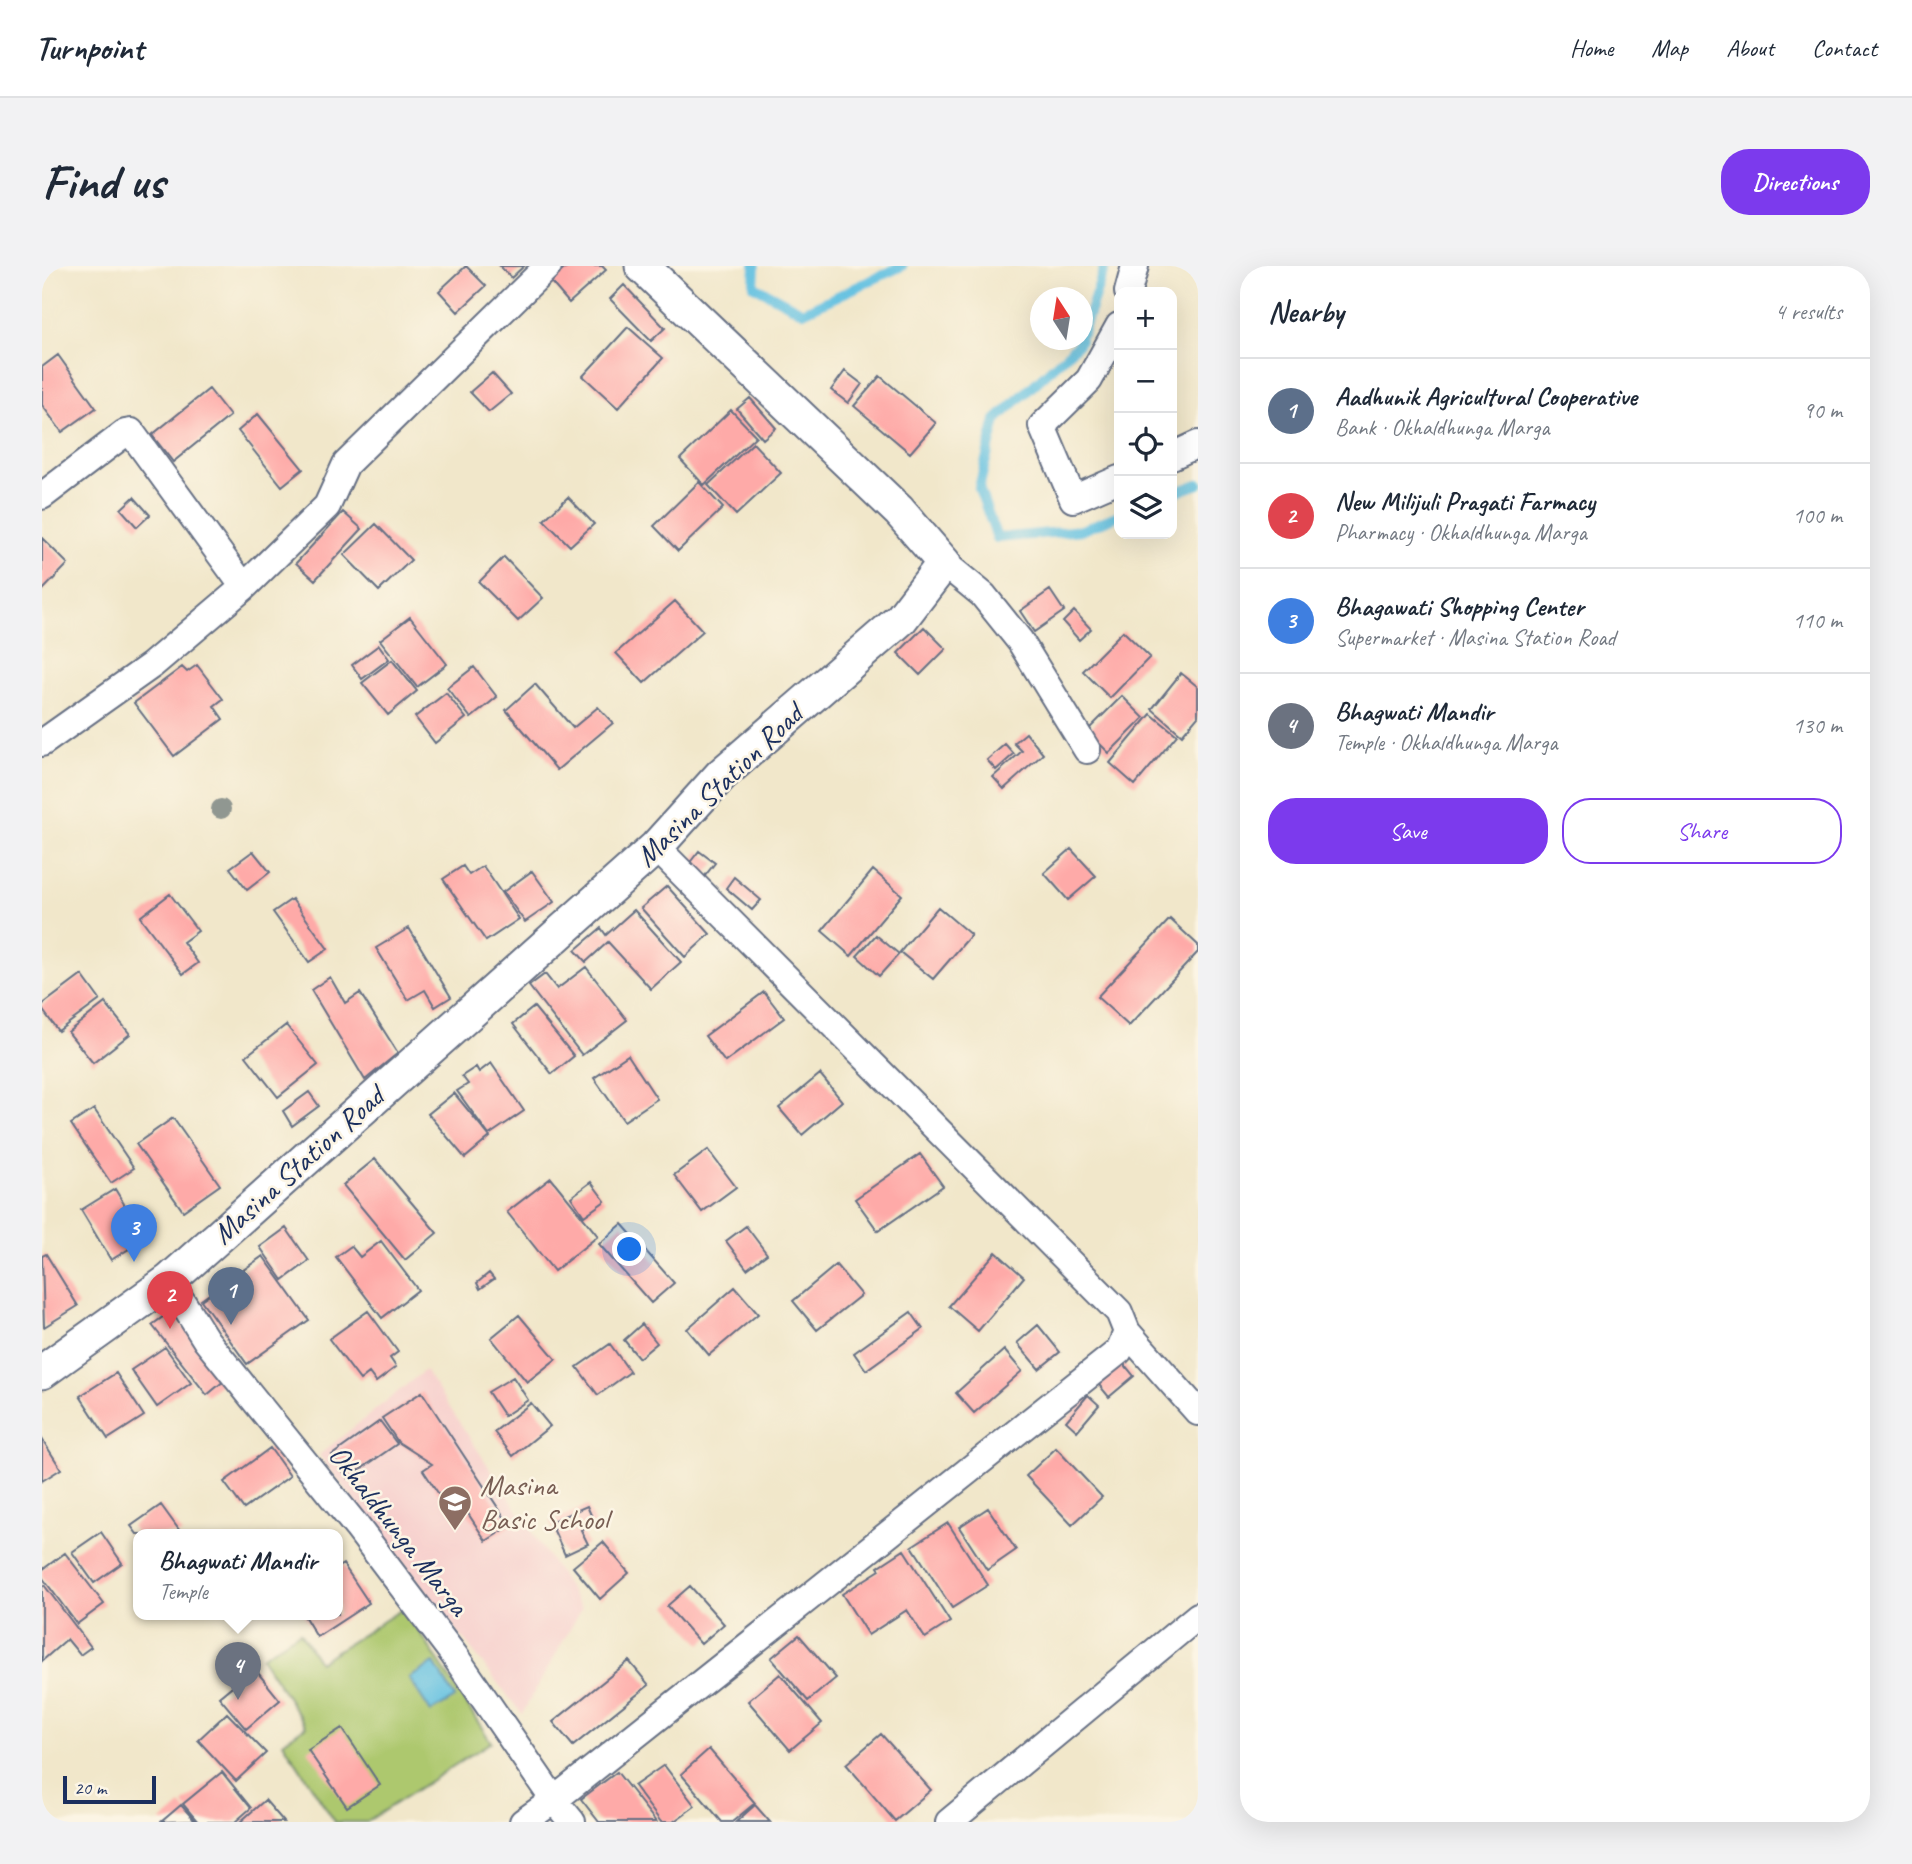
<!DOCTYPE html>
<meta charset="utf-8">
<style>
body{margin:0;font-family:Caveat,sans-serif;background:#f2f2f3;color:#1f2937}
.controls{position:absolute;right:21px;top:21px;display:grid;overflow:hidden;border-radius:14px;box-shadow:0 7px 28px #0002}
.controls button{width:63px;height:63px;display:grid;place-items:center;padding:0;border:0;border-bottom:2px solid #e0e1e3;background:#fff;color:#1f2937;font:35px sans-serif}
.compass{position:absolute;left:988px;top:21px;width:63px;height:63px;border-radius:50%;background:#fff;box-shadow:0 7px 28px #0002;rotate:348deg}
.scale{position:absolute;left:21px;bottom:18px;width:93px;box-sizing:border-box;padding-left:7px;border:4px solid #1b2f5e;border-top:0;font-size:19px;line-height:24px;white-space:nowrap;color:#1b2f5e;-webkit-text-stroke:5px #fcf5e5;paint-order:stroke}
.you{position:absolute;left:588px;top:984px;width:24px;height:24px;margin:-18px;border:5px solid #fff;border-radius:50%;background:#1a73e8;box-shadow:0 0 0 10px #1a73e833}
.badge{display:grid;place-items:center;width:46px;height:46px;border-radius:50%;background:#7c3aed;color:#fff;font-size:23px;font-weight:700}
.pin{position:absolute;translate:-50% -58px;filter:drop-shadow(0 2px 4px #0008)}
.pin::after{content:'';position:absolute;top:37px;width:24px;height:21px;background:inherit;clip-path:polygon(0 0,100% 0,50% 100%)}
.popup{position:absolute;left:91px;top:1263px;width:210px;height:91px;box-sizing:border-box;display:grid;place-content:center;border-radius:14px;background:#fff;filter:drop-shadow(0 2px 5px #0005);font-size:23px;white-space:nowrap;color:#747a83}
.popup b{font-size:26px;color:#1f2937}
.popup::after{content:'';position:absolute;left:50%;top:100%;margin-left:-14px;border:14px solid transparent;border-top-color:#fff}
.list{margin:0;padding:0;list-style:none}
h2{display:flex;justify-content:space-between;align-items:center;height:91px;margin:0;padding:0 28px;font-size:30px}
h2 small{font-size:23px;font-weight:400;color:#747a83}
.list li{display:grid;grid-template-columns:46px 1fr auto;gap:21px;align-items:center;box-sizing:border-box;height:105px;padding:0 28px;border-top:2px solid #e0e1e3}
.list b{display:block;font-size:26px;white-space:nowrap}
.list p{margin:0;font-size:23px;white-space:nowrap;color:#747a83}
.list em{font-size:23px;font-style:normal;color:#747a83}
.actions{display:flex;gap:14px;padding:21px 28px}
.actions a{flex:1;padding:16px 0;border:2px solid #7c3aed;border-radius:28px;text-align:center;font-size:24px;color:#7c3aed}
.actions .main{background:#7c3aed;color:#fff}
.icon{flex:none;width:38px;height:38px;fill:none;stroke:currentColor;stroke-width:2;stroke-linecap:round;stroke-linejoin:round}
.map{position:relative;flex:none;width:1156px;height:1556px;overflow:hidden;border-radius:28px}
header{display:flex;align-items:center;gap:42px;box-sizing:border-box;height:98px;padding:0 35px;background:#fff;border-bottom:2px solid #e0e1e3}
header strong{font-size:33px}
nav{display:flex;gap:38px;margin-inline-start:auto;font-size:24px}
.intro{display:flex;align-items:center;justify-content:space-between;box-sizing:border-box;height:168px;padding:0 42px}
h1{margin:0;font-size:49px}
.button{padding:18px 32px;border-radius:28px;background:#7c3aed;color:#fff;font-size:24px;font-weight:700}
main{display:flex;gap:42px;padding:0 42px}
aside{flex:1;background:#fff;border-radius:28px;box-shadow:0 7px 28px #0002}
.map>svg:first-child{display:block}
</style>
<header>
<strong>Turnpoint</strong>
<nav><a>Home</a><a>Map</a><a>About</a><a>Contact</a></nav>
</header>
<div class="intro"><h1>Find us</h1><a class="button">Directions</a></div>
<main>
<div class="map">
<svg width="1156" height="1556" viewBox="0 0 1156 1556">
<rect width="100%" height="100%" fill="#fcf5e5"/>
<filter id="ink" filterUnits="userSpaceOnUse"><feTurbulence type="fractalNoise" baseFrequency=".0143" numOctaves="2"/><feDisplacementMap in="SourceGraphic" scale="14" xChannelSelector="R" yChannelSelector="G"/><feConvolveMatrix kernelMatrix="1 2 1 2 8 2 1 2 1" color-interpolation-filters="sRGB"/></filter>
<filter id="wash" filterUnits="userSpaceOnUse"><feTurbulence type="fractalNoise" baseFrequency=".00686" numOctaves="4" result="noise"/><feDisplacementMap in="SourceGraphic" scale="28" xChannelSelector="R" yChannelSelector="G"/><feGaussianBlur stdDeviation="1.57" result="paint"/><feColorMatrix in="noise" values="0 0 0 0 0 0 0 0 0 0 0 0 0 0 0 0 0 1.4 0 .05"/><feComposite in="paint" operator="in"/></filter>
<g filter="url(#wash)">
<rect width="100%" height="100%" fill="#f1e7ca"/>
<path fill="#f7d0cd" d="M383,1104L540,1342L480,1448L277,1189Z"/>
<path fill="#adc86e" stroke="#647c66" stroke-width="2" d="M362,1342L449,1476L324,1556H293L241,1476L264,1460L219,1391L258,1366L277,1396Z"/>
<path fill="#63c1e1" stroke="#3f78a0" stroke-width="2" d="M392,1397L413,1432L389,1446L367,1412Z"/>
<g fill="none" stroke-linecap="round" stroke-linejoin="round">
<path stroke="#63c1e1" stroke-width="10" d="M713,0L712,20L761,46L860,0
M1041,66L1063,0
M1038,74L1036,78L954,154L937,222L955,272L1040,264L1077,249
M1130,228L1156,218"/>
</g>
<g id="blocks">
<path fill="#feaaa8" d="M424,0L444,20L416,46L397,25Z
M458,0H482L469,12Z
M526,0H560L564,4L527,37L508,15Z
M582,19L623,62L609,75L568,33Z
M586,61L621,92L576,142L541,110Z
M16,89L54,142L20,166L0,139V101Z
M803,105L820,118L806,137L789,124Z
M450,107L469,128L447,146L428,126Z
M838,110L894,157L868,187L812,140Z
M167,123L188,150L131,196L110,169Z
M708,132L734,162L721,173L695,143Z
M689,144L714,170L662,219L638,193Z
M216,148L261,203L240,220L196,165Z
M711,177L739,207L694,249L666,219Z
M657,216L681,242L636,285L612,260Z
M92,231L108,249L95,261L79,243Z
M526,231L552,258L528,280L502,254Z
M301,246L320,263L273,314L254,297Z
M334,258L369,294L337,325L302,289Z
M0,272L26,298L0,325Z
M462,291L501,332L476,355L437,316Z
M1008,324L1022,345L992,366L978,345Z
M633,335L661,365L602,417L574,387Z
M1032,345L1049,363L1037,374L1021,356Z
M368,351L405,398L375,421L338,374Z
M882,361L904,383L878,409L856,387Z
M1081,365L1108,391L1068,432L1041,405Z
M337,379L347,393L320,413L310,399Z
M350,394L375,425L346,449L320,417Z
M155,399L181,433L172,440L181,453L132,490L92,437L140,401L145,406Z
M432,401L455,431L429,452L405,422Z
M1139,407L1156,421V450L1140,469L1110,443Z
M493,418L531,462L556,441L571,457L515,504L464,444Z
M404,427L424,452L393,477L373,451Z
M1080,430L1102,452L1067,487L1045,465Z
M1109,448L1135,469L1093,519L1068,497Z
M984,467L1001,488L962,523L951,511L980,485L972,477Z
M963,478L972,488L954,504L945,494Z
M1029,583L1054,610L1026,634L1002,607Z
M211,585L228,606L205,624L188,602Z
M657,585L673,597L662,611L646,599Z
M421,600L427,609L441,600L477,653L444,675L401,613Z
M831,604L860,629L809,690L780,665Z
M490,605L512,636L483,656L461,626Z
M692,611L719,634L710,644L684,622Z
M625,620L668,668L643,691L599,642Z
M128,628L156,665L141,676L156,697L141,708L98,651Z
M250,633L286,683L267,696L231,646Z
M896,641L929,669L891,713L858,686Z
M592,644L639,696L609,723L566,676L544,696L533,684L559,662L564,669Z
M1128,653L1156,679V686L1087,760L1055,731Z
M367,662L409,731L393,741L383,724L366,734L334,682Z
M834,669L857,688L837,710L815,690Z
M544,701L585,754L540,789L487,720L503,708L515,723Z
M40,709L58,734L16,765L0,743V739Z
M288,711L303,737L318,727L356,787L323,814L269,724Z
M722,726L742,752L683,796L663,770Z
M63,737L88,768L51,797L26,766Z
M492,741L532,790L510,808L471,758Z
M244,759L276,799L236,831L204,790Z
M586,789L615,833L582,855L552,812Z
M449,797L482,845L447,869L415,825L426,818L420,810L434,801L437,806Z
M778,808L800,835L760,869L737,842Z
M267,826L277,840L250,860L241,845Z
M412,827L448,871L423,892L386,848Z
M52,843L92,902L69,917L29,858Z
M131,852L178,919L141,945L94,878Z
M666,884L694,921L660,946L632,909Z
M878,888L901,920L836,965L813,933Z
M333,893L395,967L363,994L301,919Z
M509,912L556,970L512,1005L465,946Z
M549,916L563,935L542,950L529,931Z
M73,923L103,973L69,994L39,944Z
M580,958L632,1017L609,1037L557,978Z
M704,960L725,988L705,1003L684,975Z
M244,962L267,995L241,1014L218,981Z
M339,975L376,1024L340,1052L294,991L309,980L318,991Z
M954,986L982,1011L936,1065L907,1040Z
M4,988L36,1040L2,1061L0,990Z
M221,990L267,1054L205,1098L159,1034Z
M794,999L819,1029L775,1064L751,1035Z
M447,1007L452,1013L438,1023L435,1017Z
M693,1021L716,1048L667,1089L645,1063Z
M129,1045L183,1114L165,1129L110,1059Z
M326,1045L356,1086L348,1092L354,1101L334,1116L327,1107L318,1114L287,1073Z
M869,1046L881,1063L824,1104L812,1087Z
M477,1049L514,1093L485,1116L449,1072Z
M600,1058L615,1077L597,1092L582,1074Z
M996,1059L1018,1086L997,1103L975,1077Z
M568,1078L588,1106L556,1129L535,1101Z
M123,1081L149,1117L115,1141L89,1104Z
M962,1084L980,1105L932,1147L914,1127Z
M1078,1093L1092,1110L1067,1131L1053,1114Z
M74,1107L102,1150L66,1173L38,1130Z
M471,1111L486,1134L462,1150L446,1126Z
M380,1126L468,1260L444,1275L410,1223L398,1230L381,1204L390,1198L356,1176L340,1152Z
M1046,1129L1057,1139L1035,1165L1024,1155Z
M489,1137L508,1160L471,1190L452,1166Z
M338,1155L355,1178L306,1212L290,1189Z
M0,1173L19,1203L0,1215Z
M228,1182L248,1210L202,1243L182,1216Z
M1014,1182L1060,1231L1030,1259L984,1210Z
M119,1239L140,1268H95L89,1260Z
M545,1240L553,1258L539,1264L546,1278L523,1289L508,1256Z
M946,1242L974,1284L945,1304L917,1261Z
M906,1257L946,1319L910,1342L870,1280Z
M59,1266L80,1297L52,1317L30,1286Z
M561,1276L587,1307L558,1333L531,1301Z
M862,1284L908,1356L883,1372L865,1344L826,1369L800,1328L838,1304L836,1301Z
M23,1287L62,1338L35,1358L0,1311V1304Z
M301,1298L327,1337L275,1371L261,1348H296V1301Z
M2,1319L49,1381L38,1389L25,1373L0,1395V1321Z
M648,1320L682,1358L659,1378L625,1340Z
M757,1369L794,1412L766,1435L729,1392Z
M587,1395L607,1419L531,1480L511,1456Z
M212,1402L238,1434L204,1463L177,1431Z
M738,1408L780,1457L748,1484L706,1435Z
M185,1447L224,1487L194,1515L156,1474Z
M300,1462L338,1519L305,1541L266,1484Z
M839,1468L889,1524L853,1555L804,1498Z
M667,1483L713,1537L690,1556H680L639,1508Z
M622,1499L653,1540L631,1556H619L592,1520Z
M180,1506L209,1542L193,1556H156L141,1538Z
M575,1506L614,1556H557L539,1533Z
M223,1534L242,1556H198Z
M139,1539L153,1555L119,1556Z
M713,1539L728,1556H694Z"/>
</g>
</g>
<g filter="url(#ink)">
<use href="#blocks" fill-opacity="0" stroke="#666f84" stroke-width="2"/>
<g fill="none" stroke-linecap="round" stroke-linejoin="round">
<g stroke="#666f84" stroke-width="30">
<path id="minor" d="M1086,26L1093,0
M1077,60L1047,114L1000,160L1031,233L1077,213
M1130,190L1156,178
M0,230L83,167L89,166L202,321
M902,297L941,329L978,375L1045,484
M0,477L110,399L202,321L285,240L304,198L506,0
M127,1015L164,1074L315,1261L412,1389L512,1534L530,1556
M1085,1066L1156,1146
M481,1556L512,1534L1077,1085L1085,1066L1077,1046L614,581
M907,1556L1156,1350"/>
</g>
<g stroke="#666f84" stroke-width="37">
<path id="tertiary" d="M0,1106L127,1015L614,581L679,509L859,353L902,297L857,245L600,0"/>
</g>
<use href="#minor" stroke="#fff" stroke-width="26"/>
<use href="#tertiary" stroke="#fff" stroke-width="33"/>
</g>
<circle fill="#909791" cx="179" cy="543" r="10"/>
</g>
<defs>
<g id="school-pin" transform="scale(1.75)"><path d="M0 17L-7.5 6A9.5 9.5 0 1 1 7.5 6Z" fill="#8d6e63" stroke="#fcf5e5"/><path d="M0-5L7-2L0 1L-7-2ZM-4 1L0 2.5L4 1V4Q0 6-4 4Z" fill="#fff"/></g>
</defs>
<g fill-rule="evenodd">
<use href="#school-pin" x="413" y="1236"/>
</g>
<g text-anchor="middle" dominant-baseline="central" stroke-width="5" stroke-linejoin="round" paint-order="stroke">
<g font-size="30" fill="#1b2f5e" stroke="#fcf5e5">
<text transform="translate(677 519) rotate(-44)">Masina Station Road</text>
<text transform="translate(256 899) rotate(-42)">Masina Station Road</text>
<text transform="translate(357 1264) rotate(52)">Okhaldhunga Marga</text>
</g>
<g font-size="30" fill="#785e54" stroke="#fcf5e5" text-anchor="start">
<text x="438" y="1219">Masina<tspan x="438" dy="34">Basic School</tspan></text>
</g>
</g>
</svg>
<div class="controls">
<button>+</button>
<button>−</button>
<button><svg class="icon" aria-label="locate" viewBox="0 0 24 24"><circle cx="12" cy="12" r="6"/><path d="M12 2v4M12 18v4M2 12h4M18 12h4"/></svg></button>
<button><svg class="icon" aria-label="layers" viewBox="0 0 24 24"><path d="M12 4l9 5-9 5-9-5zM3 14l9 5 9-5"/></svg></button>
</div>
<svg class="compass" viewBox="-18 -18 36 36"><path d="M0-13l5 13h-10z" fill="#e53935"/><path d="M0 13l5-13h-10z" fill="#747a83"/></svg>
<div class="scale">20 m</div>
<div class="you"></div>
<div class="pin badge" style="left:189px;top:1059px;background:#5c6f8a">1</div>
<div class="pin badge" style="left:128px;top:1063px;background:#e0444e">2</div>
<div class="pin badge" style="left:92px;top:996px;background:#3f7fe0">3</div>
<div class="pin badge" style="left:196px;top:1434px;background:#6b7280">4</div>
<div class="popup"><b>Bhagwati Mandir</b>Temple</div>
</div>
<aside>
<h2>Nearby<small>4 results</small></h2>
<ul class="list">
<li><span class="badge" style="background:#5c6f8a">1</span><div><b>Aadhunik Agricultural Cooperative</b><p>Bank · Okhaldhunga Marga</p></div><em>90 m</em></li>
<li><span class="badge" style="background:#e0444e">2</span><div><b>New Milijuli Pragati Farmacy</b><p>Pharmacy · Okhaldhunga Marga</p></div><em>100 m</em></li>
<li><span class="badge" style="background:#3f7fe0">3</span><div><b>Bhagawati Shopping Center</b><p>Supermarket · Masina Station Road</p></div><em>110 m</em></li>
<li><span class="badge" style="background:#6b7280">4</span><div><b>Bhagwati Mandir</b><p>Temple · Okhaldhunga Marga</p></div><em>130 m</em></li>
</ul>
<div class="actions"><a class="main">Save</a><a>Share</a></div>
</aside>
</main>
